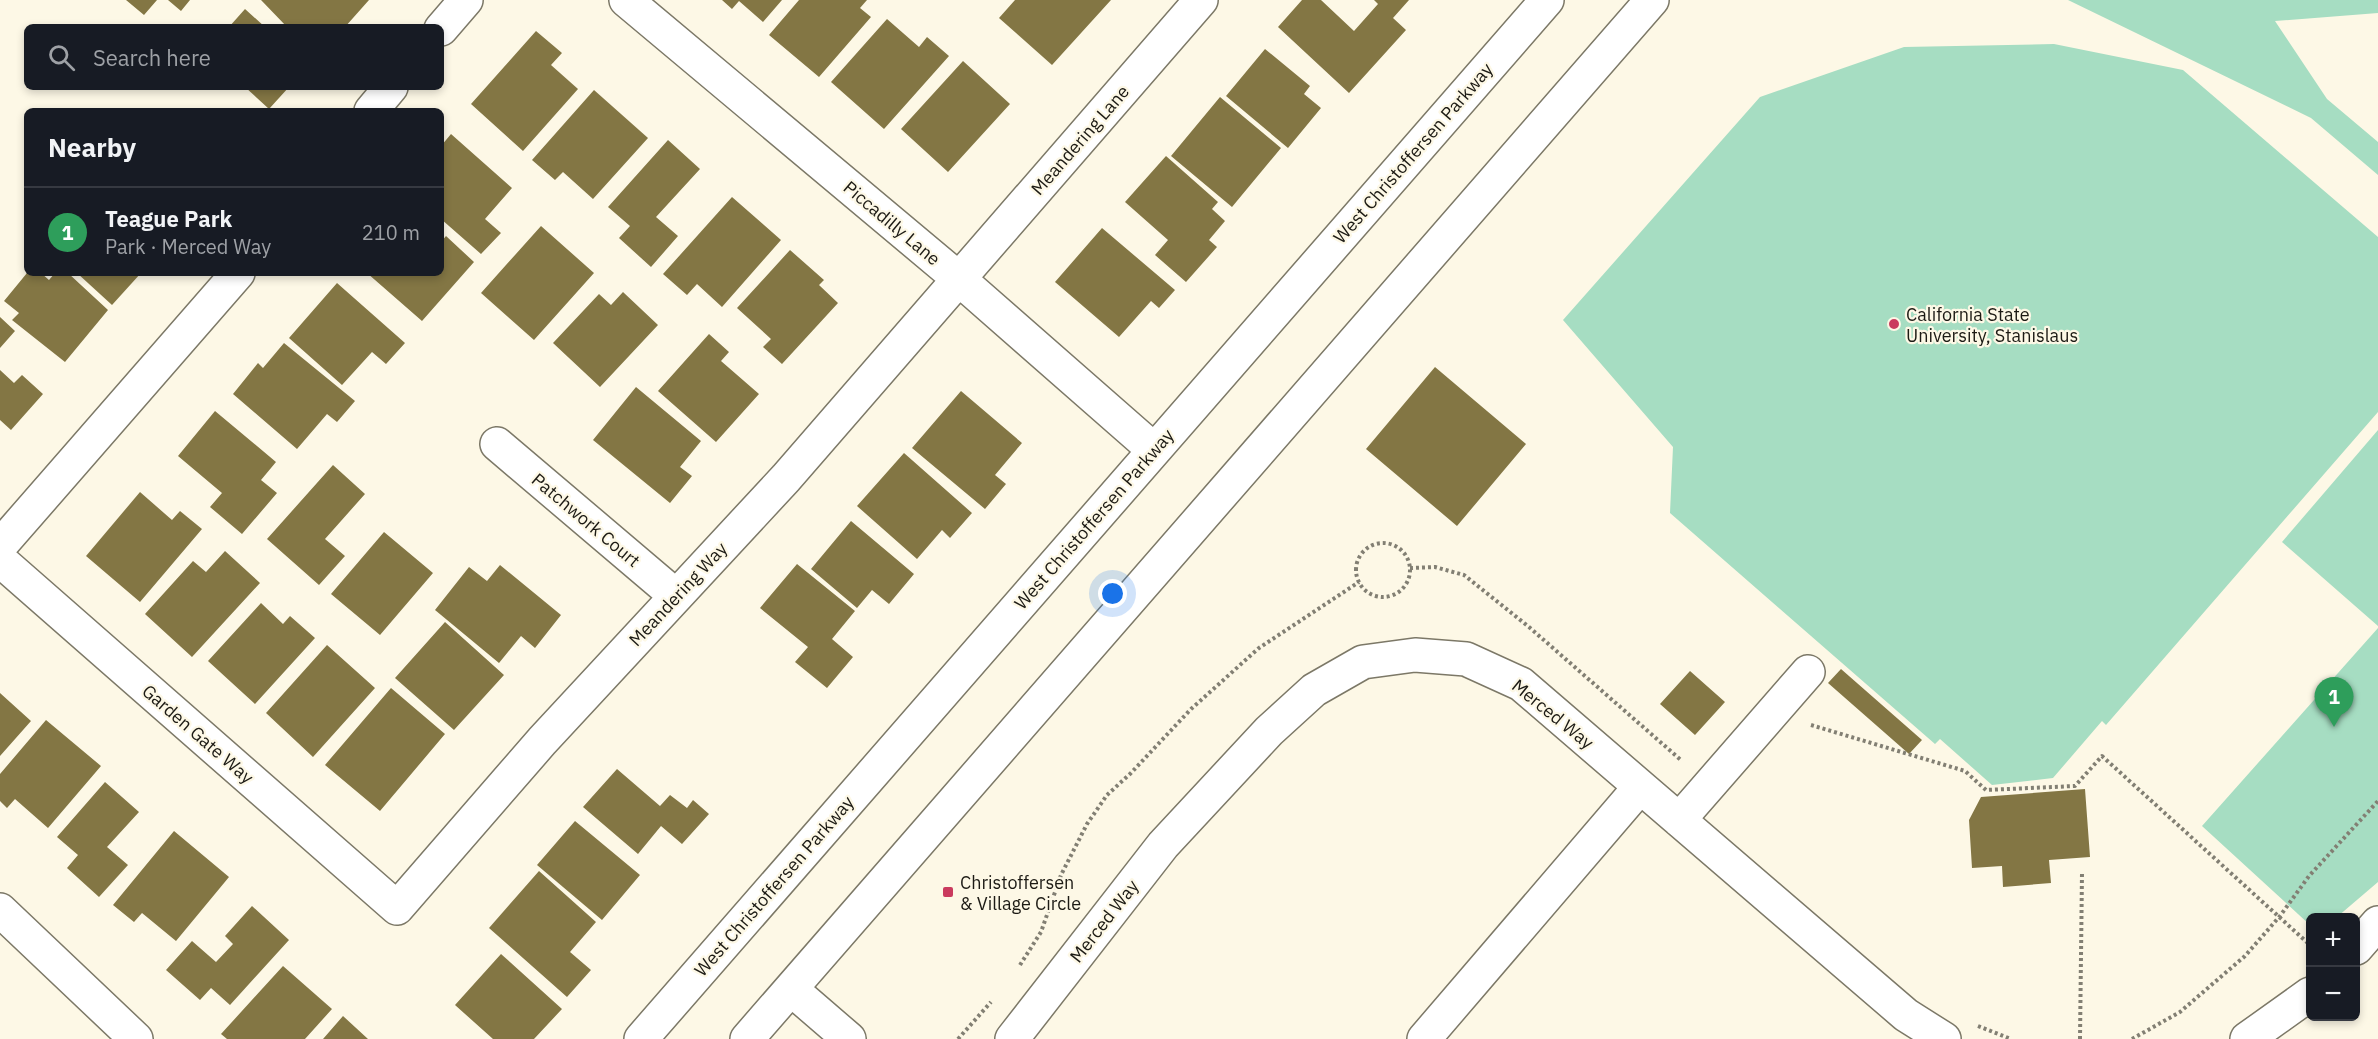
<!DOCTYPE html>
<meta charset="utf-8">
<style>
body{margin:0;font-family:"IBM Plex Sans",sans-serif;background:#20242c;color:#f1f3f6}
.controls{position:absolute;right:18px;bottom:18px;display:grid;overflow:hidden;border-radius:9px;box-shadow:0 3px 9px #0003}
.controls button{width:54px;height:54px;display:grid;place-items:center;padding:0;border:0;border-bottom:2px solid #363941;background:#171b24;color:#f1f3f6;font:30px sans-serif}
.you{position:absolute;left:1113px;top:594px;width:21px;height:21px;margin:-15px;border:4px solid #fff;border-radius:50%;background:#1a73e8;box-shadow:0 0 0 9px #1a73e833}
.badge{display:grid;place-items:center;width:39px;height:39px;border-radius:50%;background:#ca3b5e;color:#fff;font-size:20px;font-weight:700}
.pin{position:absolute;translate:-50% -50px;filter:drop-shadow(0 2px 3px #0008)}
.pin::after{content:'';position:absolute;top:32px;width:21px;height:18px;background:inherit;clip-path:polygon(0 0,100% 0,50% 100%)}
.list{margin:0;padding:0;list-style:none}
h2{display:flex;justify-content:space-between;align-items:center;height:78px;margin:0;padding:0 24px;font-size:26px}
h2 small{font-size:20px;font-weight:400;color:#9ea1a6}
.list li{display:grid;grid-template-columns:39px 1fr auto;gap:18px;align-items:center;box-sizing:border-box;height:90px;padding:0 24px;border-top:2px solid #363941}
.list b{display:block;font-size:22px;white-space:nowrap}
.list p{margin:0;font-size:20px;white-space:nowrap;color:#9ea1a6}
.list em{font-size:20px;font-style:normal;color:#9ea1a6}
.icon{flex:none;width:33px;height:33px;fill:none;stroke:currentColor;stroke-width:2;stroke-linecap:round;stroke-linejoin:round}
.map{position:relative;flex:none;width:2378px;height:1039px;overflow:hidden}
.search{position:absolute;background:#171b24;box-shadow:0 3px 9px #0003;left:24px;top:24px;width:420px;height:66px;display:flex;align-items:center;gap:15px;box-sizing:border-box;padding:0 21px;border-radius:9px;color:#9ea1a6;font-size:22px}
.panel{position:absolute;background:#171b24;box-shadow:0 3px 9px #0003;left:24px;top:108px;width:420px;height:168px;border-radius:9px}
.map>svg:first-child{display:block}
</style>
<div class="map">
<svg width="2378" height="1039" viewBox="0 0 2378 1039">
<rect width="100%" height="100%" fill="#fdf8e6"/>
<path fill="#a6ddc2" d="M2068,0H2378V13L2275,21L2327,99L2378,142V175L2311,118Z
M2054,44L2183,70L2378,237V412L2106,725L2102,721L2053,778L1992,785L1940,739L1935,744L1670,513L1673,447L1563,320L1760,97L1904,47Z
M2378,430V626L2282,542Z
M2378,628V882L2337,917L2310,918V925L2202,826Z"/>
<path fill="#837644" d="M126,0H157L144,15Z
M168,0H190L181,11Z
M261,0H369L345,27H287Z
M722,0H782L763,22L739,1L732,9Z
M799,0H867L860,8L871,17L819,77L769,35Z
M1015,0H1111L1052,65L999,18Z
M1302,0H1321L1354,31L1378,4L1374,0H1409L1393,18L1406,30L1349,93L1278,27Z
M245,9L265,27H229Z
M887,19L919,47L927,37L949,56L884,129L831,82Z
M536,31L562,53L551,65L578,89L523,151L471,104Z
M1265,49L1310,86L1304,94L1321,108L1288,148L1226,96Z
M963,61L1010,104L948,172L901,129Z
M245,87H289L269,109Z
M594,90L648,138L593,199L563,172L555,180L532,160Z
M1220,97L1281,148L1232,207L1171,156Z
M451,134L512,188L485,219L501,233L481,254L441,219V146Z
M668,140L700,169L656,217L678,236L651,267L619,238L630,226L608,207Z
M1166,156L1218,202L1212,209L1225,221L1209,240L1217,247L1186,282L1155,255L1168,240L1125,202Z
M732,197L781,240L722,307L697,284L687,295L663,274Z
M541,226L594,273L534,340L481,293Z
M1102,228L1175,290L1159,308L1151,301L1119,337L1055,282Z
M446,236L474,262L422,321L367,273H441V242Z
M790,250L824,280L819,285L838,303L782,364L763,347L771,339L737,308Z
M27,273H41L49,280L55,273H68L108,310L65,362L12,320L19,313L4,301Z
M77,273H141L112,305Z
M337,283L405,343L386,364L372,352L342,385L289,338Z
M623,292L658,325L600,387L553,343L599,294L611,305Z
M0,317L15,331L0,348Z
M709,334L729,352L721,361L759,394L716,442L658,391Z
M284,343L355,401L337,422L327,414L297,449L233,394L258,363L263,368Z
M1435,367L1526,444L1457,526L1366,449Z
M0,370L14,383L22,375L43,394L11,430L0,420Z
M636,387L701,441L680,467L692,476L670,503L593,440Z
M961,391L1022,443L995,475L1006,484L985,509L912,448Z
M215,411L276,462L261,480L277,493L242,534L210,507L222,493L178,456Z
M904,453L972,513L950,538L942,530L917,559L857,506Z
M333,465L365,494L325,539L345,556L319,585L267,539Z
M140,492L172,520L180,511L202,529L140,602L86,556Z
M851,521L914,574L889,604L872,590L857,608L811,569Z
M384,532L433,573L380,635L331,594Z
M225,551L260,583L192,657L145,614L193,561L206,572Z
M797,564L855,611L832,639L853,657L827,688L795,662L808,647L760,608Z
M500,565L561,615L535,648L521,636L499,663L435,610L469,567L487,581Z
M261,603L283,624L290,616L315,638L255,704L208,661Z
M445,622L504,675L454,730L395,678Z
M327,645L375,688L313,757L266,713Z
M1841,669L1922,740L1909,754L1828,683Z
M1690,671L1725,702L1695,735L1660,704Z
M391,688L445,734L380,811L325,765Z
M0,693L31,721L0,756Z
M46,720L101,766L48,828L15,799L7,808L0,801V774Z
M617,769L660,806L670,795L687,808L693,800L709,814L682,844L661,826L638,854L583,807Z
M105,782L139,812L107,847L128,865L99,897L67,868L78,855L57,837Z
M2085,789L2090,857L2049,860L2051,883L2003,887L2002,866L1972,868L1969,820L1981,797Z
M575,821L640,875L602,920L537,865Z
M174,831L229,877L176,941L142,913L134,922L113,905Z
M539,871L596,922L570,952L591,970L567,997L489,928Z
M252,906L289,940L230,1005L211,988L200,1000L166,970L192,941L216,962L233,944L225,936Z
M501,954L562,1009L534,1039H493L455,1005Z
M283,966L332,1009L305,1039H227L221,1034Z
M343,1016L368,1039H323Z"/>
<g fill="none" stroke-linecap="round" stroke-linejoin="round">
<g stroke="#7c7867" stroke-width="36">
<path id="minor" d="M626,0L959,279L1154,450
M441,29L466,0
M371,111L391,87
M497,444L676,596
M0,546L238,273
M0,560L397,908L542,741L786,478L1201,0
M1679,820L1808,672
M0,910L136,1039
M2356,948L2378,923
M791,989L849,1039
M641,1039L1547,0
M747,1039L1652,0
M1012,1039L1163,845L1269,731L1314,690L1363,662L1415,655L1466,659L1521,684L1906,1015L1944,1039
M1424,1039L1640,787
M2247,1039L2310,994"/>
</g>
<path stroke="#827f73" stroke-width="4" stroke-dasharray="3 3" stroke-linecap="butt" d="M1356 570a27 27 0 1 1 54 0a27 27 0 1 1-54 0Z
M1410,568L1435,567L1464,575L1529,627L1682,761
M1811,725L1965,771L1986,790L2075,786L2102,756L2310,945
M1020,965L1041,932L1061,875L1087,824L1107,795L1131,773L1191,709L1259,648L1359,582
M1978,1026L2011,1039
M958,1039L991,1002
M2080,1039L2082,873
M2132,1039L2180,1012L2245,956L2280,916L2309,876L2378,801"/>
<use href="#minor" stroke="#fff" stroke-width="33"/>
</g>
<g fill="#ca3b5e" stroke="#fdf8e6" stroke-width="2">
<circle cx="1894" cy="324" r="6"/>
<rect x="942" y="886" width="12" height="12" rx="3"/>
</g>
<g text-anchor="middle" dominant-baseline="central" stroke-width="4.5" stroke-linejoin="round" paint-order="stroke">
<g font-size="18" fill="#1c1a14" stroke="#fdf8e6">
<text transform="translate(1080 140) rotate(-49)">Meandering Lane</text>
<text transform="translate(1413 153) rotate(-49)">West Christoffersen Parkway</text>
<text transform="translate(892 223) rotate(40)">Piccadilly Lane</text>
<text transform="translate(1094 519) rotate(-49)">West Christoffersen Parkway</text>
<text transform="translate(586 520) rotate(40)">Patchwork Court</text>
<text transform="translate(678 594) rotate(-47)">Meandering Way</text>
<text transform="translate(1553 714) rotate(39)">Merced Way</text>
<text transform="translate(198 734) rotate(41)">Garden Gate Way</text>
<text transform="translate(774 886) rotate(-49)">West Christoffersen Parkway</text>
<text transform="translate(1104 921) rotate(-52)">Merced Way</text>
</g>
<g font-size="18" fill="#1c1a14" stroke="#fdf8e6" text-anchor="start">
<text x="1906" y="314">California State<tspan x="1906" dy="21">University, Stanislaus</tspan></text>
<text x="960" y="882">Christoffersen<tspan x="960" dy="21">&amp; Village Circle</tspan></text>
</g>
</g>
</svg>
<div class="controls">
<button>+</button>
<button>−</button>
</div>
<div class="you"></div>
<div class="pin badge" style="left:2334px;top:727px;background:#2e9e5b">1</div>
<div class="search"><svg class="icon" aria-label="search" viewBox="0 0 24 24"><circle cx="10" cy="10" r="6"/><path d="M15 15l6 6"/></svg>Search here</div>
<section class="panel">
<h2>Nearby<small></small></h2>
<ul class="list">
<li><span class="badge" style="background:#2e9e5b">1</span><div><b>Teague Park</b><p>Park · Merced Way</p></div><em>210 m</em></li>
</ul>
</section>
</div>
